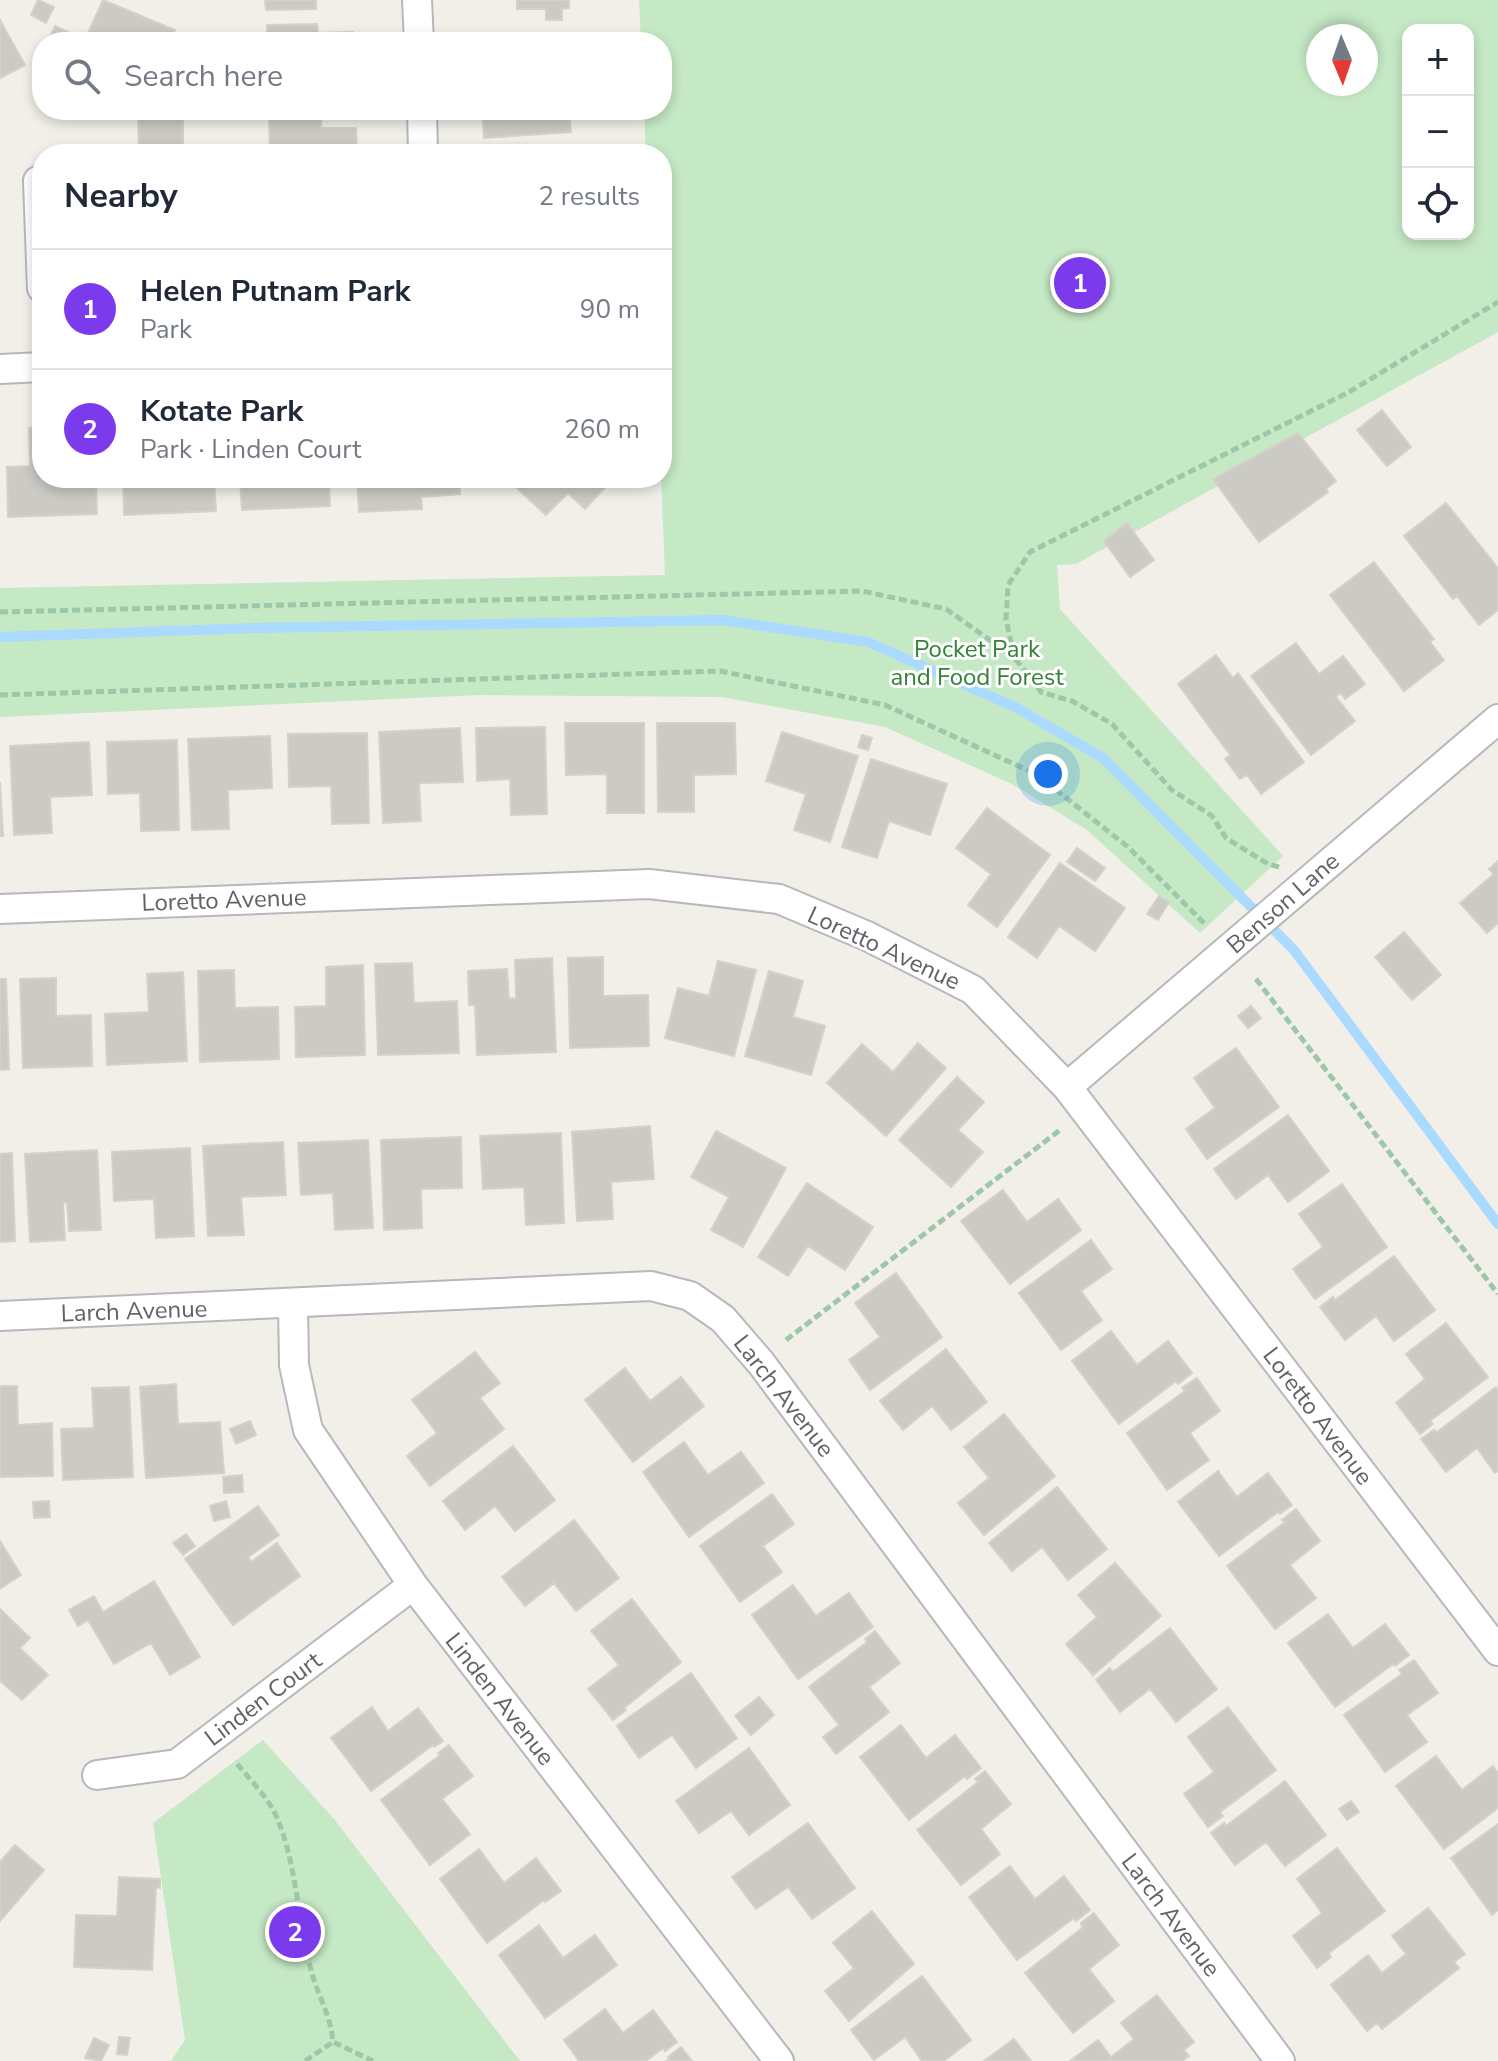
<!DOCTYPE html>
<meta charset="utf-8">
<style>
body{margin:0;font-family:"Nunito Sans",sans-serif;background:#f2f2f3;color:#1f2937}
.controls{position:absolute;right:24px;top:24px;display:grid;overflow:hidden;border-radius:16px;box-shadow:0 4px 12px #0003}
.controls button{width:72px;height:72px;display:grid;place-items:center;padding:0;border:0;border-bottom:2px solid #e0e1e3;background:#fff;color:#1f2937;font:40px sans-serif}
.compass{position:absolute;left:1306px;top:24px;width:72px;height:72px;border-radius:50%;background:#fff;box-shadow:0 4px 12px #0003;rotate:178deg}
.you{position:absolute;left:1048px;top:774px;width:28px;height:28px;margin:-20px;border:6px solid #fff;border-radius:50%;background:#1a73e8;box-shadow:0 0 0 12px #1a73e833}
.badge{display:grid;place-items:center;width:52px;height:52px;border-radius:50%;background:#7c3aed;color:#fff;font-size:26px;font-weight:700}
.pin{position:absolute;translate:-50% -50%;border:4px solid #fff;box-shadow:0 2px 8px #0006}
.list{margin:0;padding:0;list-style:none}
h2{display:flex;justify-content:space-between;align-items:center;height:104px;margin:0;padding:0 32px;font-size:34px}
h2 small{font-size:26px;font-weight:400;color:#747a83}
.list li{display:grid;grid-template-columns:52px 1fr auto;gap:24px;align-items:center;box-sizing:border-box;height:120px;padding:0 32px;border-top:2px solid #e0e1e3}
.list b{display:block;font-size:30px;white-space:nowrap}
.list p{margin:0;font-size:26px;white-space:nowrap;color:#747a83}
.list em{font-size:26px;font-style:normal;color:#747a83}
.icon{flex:none;width:44px;height:44px;fill:none;stroke:currentColor;stroke-width:2;stroke-linecap:round;stroke-linejoin:round}
.map{position:relative;flex:none;width:1498px;height:2061px;overflow:hidden}
.search{position:absolute;background:#fff;box-shadow:0 4px 12px #0003;left:32px;top:32px;width:640px;height:88px;display:flex;align-items:center;gap:20px;box-sizing:border-box;padding:0 28px;border-radius:32px;color:#747a83;font-size:30px}
.panel{position:absolute;background:#fff;box-shadow:0 4px 12px #0003;left:32px;top:144px;width:640px;height:344px;border-radius:32px}
.map>svg:first-child{display:block}
</style>
<div class="map">
<svg width="1498" height="2061" viewBox="0 0 1498 2061">
<rect width="100%" height="100%" fill="#f1efe8"/>
<path fill="#c5e8c5" fill-rule="evenodd" d="M639,0H1498V332L1076,564L1057,565L1060,609L1283,856L1200,933L1087,830L1012,784L885,727L722,697L480,695L0,717V588L665,575L661,478L662,154H646L644,110H662V42H641ZM1408,30H1468V234H1408ZM1318,36H1366V84H1318Z
M263,1740L334,1819L520,2061H171L185,2040L153,1823Z"/>
<g fill="none" stroke-linecap="round" stroke-linejoin="round">
<path stroke="#aadaff" stroke-width="10" d="M0,637L254,628L723,620L868,642L1017,708L1103,758L1294,950L1498,1224"/>
</g>
<path fill="#cccac5" stroke="#d6d1c6" stroke-width="2" d="M38,0L54,7L46,23L31,15Z
M103,0L175,30L169,42H48L55,26L85,40Z
M265,0H316V9L266,10Z
M517,0H569V8L562,9V20H546V9H517Z
M0,20L25,65L0,78Z
M317,24L318,33L353,32V42H267V25Z
M482,110H569L571,132L484,138Z
M183,115V147H196V154L139,153L138,116Z
M321,117V128H356L357,154H270L269,119Z
M1382,410L1411,447L1387,466L1357,430Z
M42,427V478H96L97,514L8,517L7,467L30,466L29,428Z
M1298,433L1336,481L1326,489L1328,492L1259,542L1213,479Z
M123,478H214L216,511L124,515Z
M240,478H329L330,506L242,510Z
M357,478H460V494L421,497L422,509L359,512Z
M506,478H606L610,482L585,509L568,493L546,515Z
M1446,503L1498,568V610L1479,625L1457,596L1453,599L1404,536Z
M1127,523L1154,560L1130,577L1104,541Z
M1374,562L1434,639L1430,642L1444,660L1404,691L1330,595Z
M1296,643L1319,674L1343,656L1365,684L1345,699L1341,693L1336,697L1355,721L1311,755L1251,676Z
M1216,655L1233,678L1238,673L1304,762L1261,794L1247,775L1240,779L1225,759L1230,755L1178,684Z
M565,723H644V813H607V774L566,775Z
M657,723H735L736,774L694,775V812H658Z
M545,727L547,814L511,815L510,779L477,781L476,728Z
M460,728L463,782L419,783L421,821L383,823L379,732Z
M782,732L858,756L830,842L794,830L806,794L766,781Z
M367,733L369,823L332,824L331,786L289,787L288,734Z
M862,735L872,738L868,750L858,747Z
M270,736L272,788L228,790L229,829L192,830L188,739Z
M177,740L179,830L141,831L140,793L108,794L107,742Z
M89,742L92,795L50,797L52,833L14,835L10,746Z
M871,759L947,784L930,835L889,821L877,858L842,847Z
M0,782L3,836H0Z
M987,808L1050,855L997,927L968,905L991,874L956,848Z
M1077,848L1105,868L1095,881L1067,862Z
M1498,861V923L1487,933L1460,903L1494,874L1489,869Z
M1060,863L1125,908L1095,951L1059,926L1037,958L1008,937Z
M1159,896L1169,902L1158,920L1147,914Z
M1404,932L1441,975L1412,1000L1375,957Z
M603,957V996L648,995L649,1046L570,1048L568,958Z
M552,958L556,1052L477,1055L475,1005H469L468,971L507,969L509,999L516,998L515,960Z
M718,961L756,970L734,1056L665,1038L678,988L709,996Z
M412,963L414,1003L457,1001L459,1053L378,1055L375,964Z
M363,965L365,1055L296,1057L295,1007L326,1006V967Z
M234,970L235,1008L278,1007L279,1059L200,1062L198,971Z
M769,971L803,981L793,1017L825,1026L811,1075L745,1056Z
M183,972L187,1061L107,1065L105,1014L149,1012L147,974Z
M56,978V1016L91,1015L92,1066L23,1068L20,979Z
M0,979H6L9,1069L0,1070Z
M1251,1006L1261,1018L1248,1028L1238,1016Z
M918,1043L946,1068L886,1136L827,1083L862,1044L893,1072Z
M1236,1048L1279,1107L1207,1159L1186,1129L1215,1108L1194,1078Z
M957,1077L984,1102L958,1130L983,1152L951,1187L899,1140Z
M1288,1115L1329,1171L1288,1202L1268,1175L1236,1199L1214,1169Z
M650,1126L654,1179L611,1182L613,1219L577,1221L572,1132Z
M716,1131L786,1168L743,1247L711,1230L729,1197L691,1177Z
M561,1133L564,1223L526,1225L524,1187L483,1189L480,1136Z
M461,1137L462,1188L421,1189L422,1228L384,1230L381,1140Z
M368,1140L373,1228L335,1230L333,1193L301,1195L298,1143Z
M283,1142L286,1195L241,1197L244,1235L208,1236L203,1146Z
M190,1148L194,1236L156,1238L154,1199L114,1201L112,1152Z
M97,1150L101,1230L69,1231L67,1202L63,1203L65,1240L30,1242L25,1154Z
M12,1153L15,1241L0,1242V1154Z
M807,1183L873,1227L845,1270L808,1246L788,1276L758,1257Z
M1342,1184L1387,1247L1315,1299L1293,1269L1323,1247L1299,1214Z
M1003,1190L1027,1222L1058,1199L1081,1230L1010,1284L961,1221Z
M1091,1240L1112,1269L1081,1291L1102,1320L1061,1350L1019,1293Z
M1394,1256L1435,1310L1394,1341L1376,1316L1345,1340L1320,1307L1333,1297L1335,1300Z
M896,1273L942,1337L870,1390L849,1360L880,1337L855,1303Z
M1446,1323L1488,1377L1430,1421L1433,1424L1420,1434L1396,1403L1425,1379L1406,1354Z
M1111,1331L1137,1365L1168,1341L1192,1373L1178,1384L1176,1381L1119,1424L1072,1361Z
M946,1349L987,1402L951,1430L932,1406L903,1430L880,1401Z
M475,1352L500,1383L480,1398L504,1429L430,1486L407,1456L437,1433L412,1400Z
M625,1368L650,1401L681,1377L704,1406L633,1462L585,1400Z
M1197,1378L1220,1411L1190,1433L1209,1460L1167,1490L1127,1433L1185,1391L1182,1388Z
M176,1384L178,1424L220,1422L224,1473L146,1478L140,1387Z
M0,1386H17L18,1425L52,1423L53,1476L0,1477Z
M129,1387L133,1477L63,1480L61,1429L94,1428L92,1388Z
M1496,1387L1498,1391V1471L1495,1473L1477,1448L1446,1472L1421,1439L1434,1430L1437,1432Z
M1004,1414L1055,1476L984,1535L958,1503L989,1478L964,1447Z
M250,1421L256,1435L236,1444L230,1429Z
M684,1442L708,1475L741,1452L764,1483L689,1537L643,1472Z
M513,1446L555,1500L515,1531L495,1506L465,1530L443,1501Z
M1218,1471L1237,1497L1268,1473L1292,1505L1280,1514L1278,1512L1219,1556L1178,1502Z
M242,1475L243,1492L224,1493L223,1477Z
M1057,1487L1107,1549L1068,1580L1042,1547L1012,1571L989,1543Z
M772,1494L794,1524L763,1546L782,1572L740,1602L700,1546Z
M49,1501L50,1517L34,1518L33,1502Z
M226,1501L230,1517L214,1521L210,1506Z
M258,1506L279,1535L248,1557L251,1562L277,1543L300,1576L233,1625L185,1559Z
M1296,1509L1320,1541L1290,1565L1316,1598L1275,1629L1227,1566L1285,1522L1282,1520Z
M574,1520L619,1578L576,1611L554,1583L525,1606L502,1577Z
M186,1534L195,1546L183,1555L173,1543Z
M0,1541L21,1575L1,1588L0,1586Z
M1115,1563L1161,1616L1093,1675L1066,1644L1097,1617L1078,1595Z
M154,1581L200,1657L170,1675L151,1643L114,1664L88,1620L78,1626L69,1610L94,1596L103,1612Z
M793,1585L816,1616L849,1593L873,1627L798,1679L752,1615Z
M632,1599L681,1662L624,1708L626,1710L613,1720L588,1689L619,1665L591,1631Z
M0,1609L30,1638L20,1648L48,1675L22,1700L0,1681Z
M1328,1614L1353,1648L1385,1624L1409,1655L1395,1666L1393,1664L1335,1707L1288,1643Z
M1170,1628L1217,1689L1176,1722L1150,1689L1120,1712L1096,1680L1110,1668L1113,1672Z
M875,1631L900,1663L869,1687L889,1712L836,1754L823,1737L839,1725L809,1687L867,1642L865,1639Z
M1414,1660L1438,1693L1407,1715L1427,1742L1385,1772L1344,1715L1402,1674L1399,1670Z
M691,1673L737,1738L696,1768L672,1735L639,1758L617,1726Z
M759,1697L774,1715L751,1735L735,1716Z
M372,1707L388,1731L418,1708L443,1741L434,1747L433,1745L371,1791L331,1738Z
M1228,1707L1276,1770L1220,1812L1223,1816L1208,1827L1184,1794L1214,1772L1188,1737Z
M901,1725L926,1758L955,1735L981,1768L967,1779L965,1776L909,1820L860,1757Z
M449,1745L473,1776L442,1799L470,1834L430,1865L381,1800L440,1755L438,1753Z
M749,1748L790,1805L749,1835L731,1811L699,1833L676,1801Z
M1436,1756L1462,1790L1493,1766L1498,1773V1808L1444,1849L1396,1786Z
M985,1771L1011,1804L981,1829L1000,1854L961,1885L917,1830L978,1782L975,1779Z
M1285,1781L1326,1835L1285,1866L1266,1842L1235,1865L1211,1833L1224,1823L1226,1826Z
M1351,1801L1359,1812L1347,1820L1339,1809Z
M808,1823L855,1888L812,1919L788,1887L756,1909L732,1877Z
M1498,1824V1910L1492,1915L1451,1858Z
M15,1845L44,1870L0,1921V1862Z
M1337,1848L1385,1911L1329,1953L1331,1957L1317,1968L1293,1936L1322,1913L1297,1879Z
M479,1849L504,1883L536,1858L561,1891L545,1902L544,1900L487,1943L440,1879Z
M1010,1866L1035,1899L1064,1876L1090,1910L1076,1921L1074,1918L1017,1960L969,1897Z
M119,1877L160,1879V1888L156,1887L152,1970L74,1967L76,1915L117,1916Z
M1428,1908L1465,1954L1454,1962L1459,1968L1382,2029L1377,2023L1367,2031L1331,1985L1368,1955L1382,1973L1406,1954L1392,1936Z
M872,1911L914,1964L849,2021L825,1991L854,1968L833,1943Z
M1094,1913L1119,1945L1089,1969L1114,2001L1073,2033L1025,1973L1082,1928L1081,1923Z
M539,1925L563,1958L595,1935L617,1965L545,2018L499,1955Z
M922,1976L971,2040L944,2061H922L905,2037L874,2060L851,2030Z
M1157,1995L1194,2042L1184,2050L1189,2056L1182,2061H1070L1098,2040L1111,2057L1134,2039L1121,2023Z
M605,2009L623,2033L653,2010L677,2042L665,2051L663,2048L646,2061H579L564,2040Z
M119,2037L130,2038L127,2055L117,2054Z
M94,2038L109,2045L101,2061L85,2058Z
M1014,2039L1031,2061H984Z
M681,2047L692,2061H666L669,2059L668,2057Z"/>
<g fill="none" stroke-linecap="round" stroke-linejoin="round">
<g stroke="#b5b8bc" stroke-width="32">
<path id="street" d="M417,0L419,42
M422,110L423,154
M38,181L42,288
M0,369L42,367
M0,909L649,884L779,899L867,936L973,990L1067,1087L1498,1651
M1067,1087L1498,719
M293,1304L294,1365L308,1430L413,1585L779,2061
M0,1316L651,1286L690,1296L723,1319L761,1363L1280,2061
M97,1775L177,1764L413,1585"/>
</g>
<path stroke="#9cc7a9" stroke-width="5" stroke-dasharray="8 4" stroke-linecap="butt" d="M0,612L862,591L946,609L1014,657
M0,695L720,671L885,705L1036,774L1128,847L1207,926
M1279,867L1268,864L1226,838L1212,816L1172,790L1112,724L1072,701L1041,692L1014,657L1006,619L1008,585L1030,552L1349,392L1498,302
M1256,979L1498,1294
M786,1340L1060,1130
M237,1764C249,1778 263,1793 272,1808C296,1850 298,1928 313,1977C320,2000 331,2017 333,2042L373,2061
M305,2061L333,2042"/>
<use href="#street" stroke="#fff" stroke-width="28"/>
</g>
<g text-anchor="middle" dominant-baseline="central" stroke-width="6" stroke-linejoin="round" paint-order="stroke">
<g font-size="24" fill="#348238" stroke="#fff">
<text x="977" y="649">Pocket Park<tspan x="977" dy="28">and Food Forest</tspan></text>
</g>
<g font-size="24" fill="#5f6368" stroke="#fff">
<text transform="translate(224 900) rotate(-2)">Loretto Avenue</text>
<text transform="translate(1283 903) rotate(-41)">Benson Lane</text>
<text transform="translate(884 948) rotate(25)">Loretto Avenue</text>
<text transform="translate(134 1311) rotate(-2)">Larch Avenue</text>
<text transform="translate(784 1396) rotate(52)">Larch Avenue</text>
<text transform="translate(1318 1416) rotate(53)">Loretto Avenue</text>
<text transform="translate(263 1699) rotate(-37)">Linden Court</text>
<text transform="translate(500 1699) rotate(52)">Linden Avenue</text>
<text transform="translate(1171 1915) rotate(53)">Larch Avenue</text>
</g>
</g>
</svg>
<div class="controls">
<button>+</button>
<button>−</button>
<button><svg class="icon" aria-label="locate" viewBox="0 0 24 24"><circle cx="12" cy="12" r="6"/><path d="M12 2v4M12 18v4M2 12h4M18 12h4"/></svg></button>
</div>
<svg class="compass" viewBox="-18 -18 36 36"><path d="M0-13l5 13h-10z" fill="#e53935"/><path d="M0 13l5-13h-10z" fill="#747a83"/></svg>
<div class="you"></div>
<div class="pin badge" style="left:1080px;top:283px">1</div>
<div class="pin badge" style="left:295px;top:1932px">2</div>
<div class="search"><svg class="icon" aria-label="search" viewBox="0 0 24 24"><circle cx="10" cy="10" r="6"/><path d="M15 15l6 6"/></svg>Search here</div>
<section class="panel">
<h2>Nearby<small>2 results</small></h2>
<ul class="list">
<li><span class="badge">1</span><div><b>Helen Putnam Park</b><p>Park</p></div><em>90 m</em></li>
<li><span class="badge">2</span><div><b>Kotate Park</b><p>Park · Linden Court</p></div><em>260 m</em></li>
</ul>
</section>
</div>
